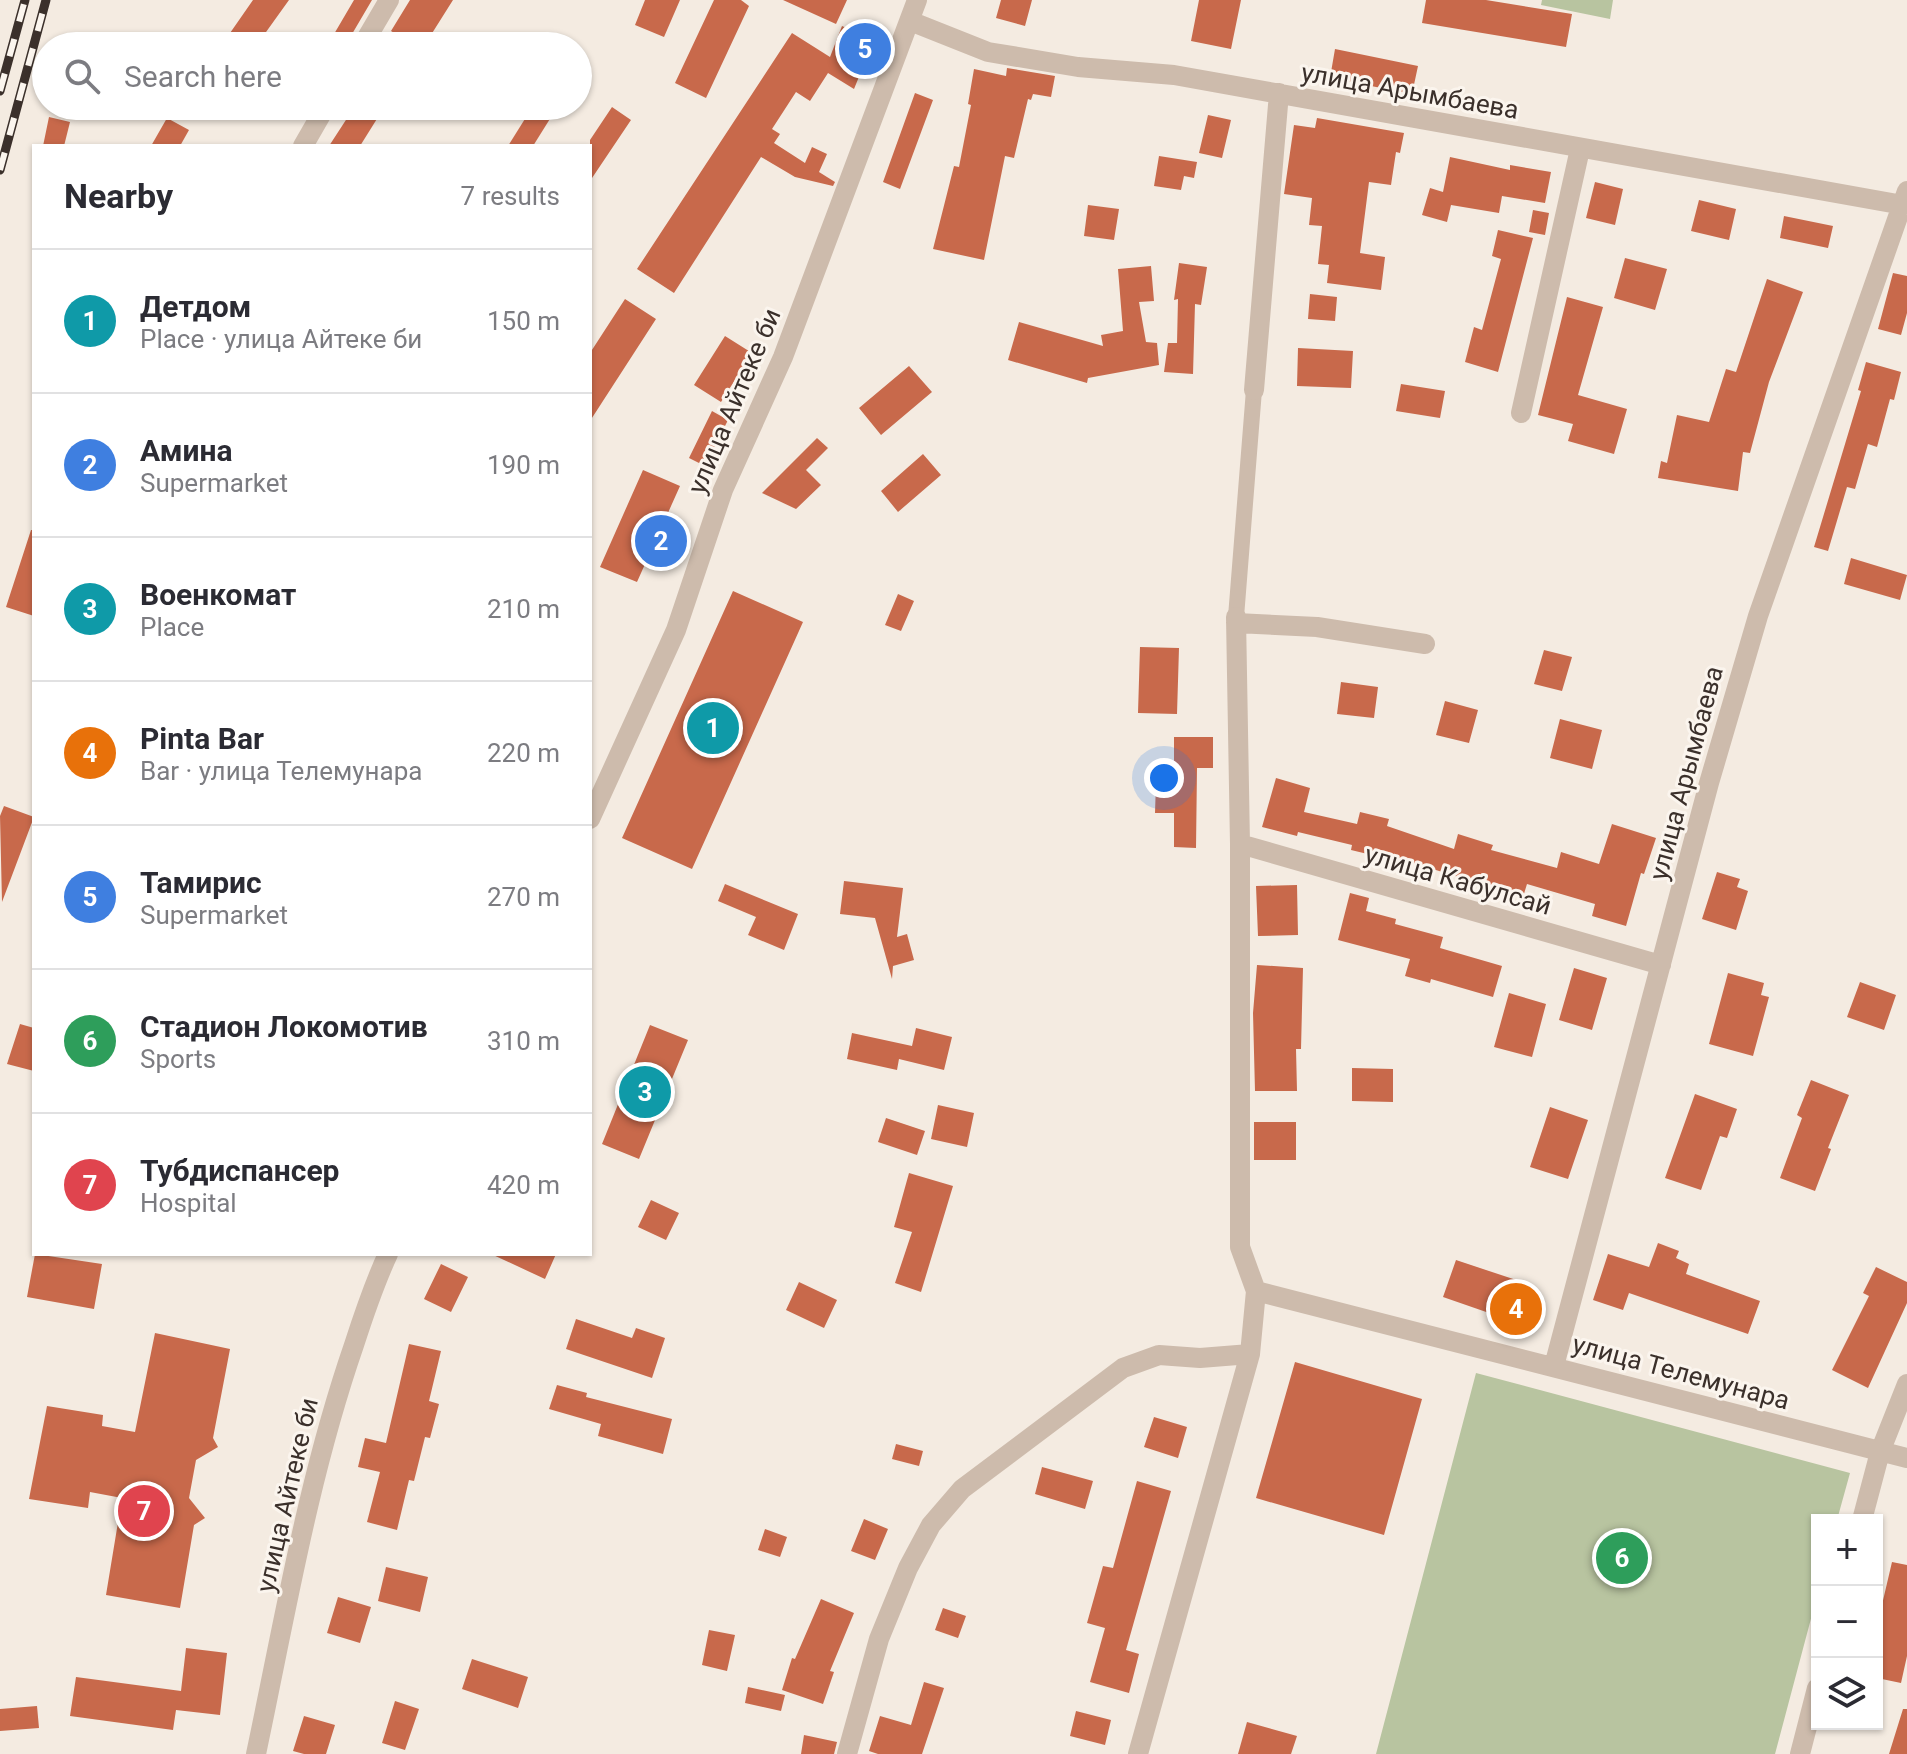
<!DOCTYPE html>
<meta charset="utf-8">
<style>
body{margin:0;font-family:Roboto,sans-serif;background:#f7f7f7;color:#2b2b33}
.controls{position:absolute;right:24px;bottom:24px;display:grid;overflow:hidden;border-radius:0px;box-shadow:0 2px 6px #0004}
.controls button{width:72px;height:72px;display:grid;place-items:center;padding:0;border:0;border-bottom:2px solid #e1e1e2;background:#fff;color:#2b2b33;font:40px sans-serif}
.you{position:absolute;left:1164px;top:778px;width:28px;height:28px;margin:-20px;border:6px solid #fff;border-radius:50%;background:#1a73e8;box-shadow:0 0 0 12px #1a73e833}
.badge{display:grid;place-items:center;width:52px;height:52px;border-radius:50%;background:#db2777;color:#fff;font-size:26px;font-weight:700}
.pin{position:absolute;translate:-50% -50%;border:4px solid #fff;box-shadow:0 2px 8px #0006}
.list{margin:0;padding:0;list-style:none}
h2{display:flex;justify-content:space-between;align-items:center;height:104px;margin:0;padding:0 32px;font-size:34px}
h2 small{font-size:26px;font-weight:400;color:#7c7c81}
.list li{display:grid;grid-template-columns:52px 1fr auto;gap:24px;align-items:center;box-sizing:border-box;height:144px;padding:0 32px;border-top:2px solid #e1e1e2}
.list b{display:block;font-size:30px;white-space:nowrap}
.list p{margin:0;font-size:26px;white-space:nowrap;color:#7c7c81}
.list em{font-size:26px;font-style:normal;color:#7c7c81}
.icon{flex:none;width:44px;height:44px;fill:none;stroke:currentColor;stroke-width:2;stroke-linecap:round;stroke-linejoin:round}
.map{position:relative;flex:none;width:1907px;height:1754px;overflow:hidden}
.search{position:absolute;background:#fff;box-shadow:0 2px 6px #0004;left:32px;top:32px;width:560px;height:88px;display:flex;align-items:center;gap:20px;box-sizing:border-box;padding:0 28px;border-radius:44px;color:#7c7c81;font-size:30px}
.panel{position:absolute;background:#fff;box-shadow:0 2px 6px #0004;left:32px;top:144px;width:560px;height:1112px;border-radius:0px}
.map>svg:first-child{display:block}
</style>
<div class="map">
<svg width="1907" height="1754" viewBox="0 0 1907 1754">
<rect width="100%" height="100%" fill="#f4ebe1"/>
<path fill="#b8c4a0" d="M1542,0H1613L1610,19L1541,5Z
M1476,1373L1850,1473L1837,1520H1817V1596L1775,1754H1376Z"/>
<path fill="#c8694b" d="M253,0H289L256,46H221Z
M354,0H372L345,46H327Z
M410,0H453L424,46H414L391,31Z
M645,0H680L664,37L635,25Z
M714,0H741L749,6L706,98L675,83Z
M783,0H847L836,24Z
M1001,0H1032L1025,26L996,18Z
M1199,0H1241L1231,49L1191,41Z
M1426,0H1486L1572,14L1566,47L1422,23Z
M842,26L874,40L854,89L828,73L810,101L796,92L772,129L780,134L774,143L805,163L812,147L827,154L819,172L835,182L833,186L795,177L761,157L674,293L637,269L792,33L830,57Z
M1335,49L1418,66L1412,94L1330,78Z
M1007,68L1055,76L1051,97L1033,94L1031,100L1028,99L1014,158L1005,156L984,260L933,249L954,166L959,167L971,105L968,104L974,69L1006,76Z
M915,93L933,100L900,189L883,182Z
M355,106H385L360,146H329Z
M533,106H558L533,146H508Z
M612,107L631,120L590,181V140Z
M1208,115L1231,120L1222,158L1199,153Z
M49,117L70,122L64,146H43Z
M167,118L189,130L180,146H151Z
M1317,118L1404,133L1400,153L1396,152L1391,185L1369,182L1360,253L1385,257L1381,290L1327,283L1329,265L1318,264L1322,226L1309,225L1312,198L1284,194L1294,125L1315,128Z
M1159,156L1197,162L1194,178L1184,176L1181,190L1154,186Z
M1450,157L1510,170V165L1551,172L1545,203L1502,196L1499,213L1451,205L1447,222L1422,215L1430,188L1443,192Z
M1595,182L1623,189L1615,225L1586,218Z
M1699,200L1736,209L1729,240L1691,231Z
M1088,205L1119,209L1114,240L1084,236Z
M1533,210L1549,213L1545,235L1529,232Z
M1784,216L1833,226L1828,248L1780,238Z
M1498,230L1533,238L1498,372L1465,362L1474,327L1482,330L1501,259L1492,256Z
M1625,258L1667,269L1655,310L1614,298Z
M1179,263L1207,267L1201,305L1195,304L1193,374L1164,372L1168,343H1177L1178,299L1174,300Z
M1151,266L1154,301L1139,302L1146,342L1157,343L1159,365L1088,378L1087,383L1008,360L1019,322L1103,346L1101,335L1123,331L1118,269Z
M1893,273L1907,276V313L1901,335L1878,329Z
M1767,279L1803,292L1769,382L1750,453L1743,452L1738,491L1658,478L1661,461L1667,463L1677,415L1709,422L1726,369L1736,372Z
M1310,294L1337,297L1335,321L1308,319Z
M1567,297L1603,307L1578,395L1627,409L1614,454L1568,441L1573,424L1538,415Z
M625,299L656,319L590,421V353Z
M725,336L752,353L721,402L694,385Z
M1298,348L1353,351L1351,388L1297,386Z
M1866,362L1901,372L1894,400L1890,399L1877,447L1868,444L1855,489L1847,487L1828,551L1814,547L1861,391L1858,390Z
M909,366L932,392L881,435L859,408Z
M1401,384L1445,391L1440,418L1396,411Z
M712,411L728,420L705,466L689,458Z
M817,438L828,448L806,470L821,485L796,509L762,493Z
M923,454L941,475L898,512L881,491Z
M643,470L680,486L637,582L600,567Z
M31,530H34V616L6,607Z
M1851,558L1907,575L1900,600L1844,584Z
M733,591L803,622L692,869L622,838Z
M898,594L914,601L901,631L885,625Z
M1140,647L1179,648L1177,714L1138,713Z
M1544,650L1572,657L1562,691L1534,684Z
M1341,682L1378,687L1374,718L1337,714Z
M1445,701L1478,710L1469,743L1436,735Z
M1560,719L1602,730L1592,769L1550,758Z
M1174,737H1213V768H1197L1196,848L1174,847V813H1155L1156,782H1174Z
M1276,778L1310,788L1304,812L1357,824L1360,812L1389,819L1387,826L1454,849L1458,834L1493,845L1491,850L1557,868L1561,852L1599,864L1612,824L1656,838L1644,874L1641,873L1626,926L1592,916L1595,904L1527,884L1523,897L1381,853L1380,857L1351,850L1352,845L1298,832L1297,836L1262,827Z
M4,806L34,817L2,902L0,816Z
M1717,872L1740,879L1737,887L1748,891L1736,930L1702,919Z
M844,881L903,888L897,937L907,934L914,960L893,966L892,979L875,918L840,914Z
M725,884L798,914L784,950L748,935L756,917L718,901Z
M1297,885L1298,935L1258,936L1256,886Z
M1350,893L1369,898L1366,911L1396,919L1395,924L1443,937L1440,948L1502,966L1493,997L1431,979L1430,983L1405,976L1410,959L1338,940Z
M1257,965L1303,968L1301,1049H1296L1297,1091H1255L1253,1013Z
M1574,968L1607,978L1592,1030L1559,1020Z
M1728,973L1764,983L1761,995L1769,997L1753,1056L1709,1044Z
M1860,982L1896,995L1884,1030L1847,1017Z
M1509,993L1546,1004L1532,1057L1494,1047Z
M20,1024L34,1028V1071L7,1064Z
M650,1025L688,1040L639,1159L602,1144Z
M916,1028L952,1037L944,1070L899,1059L897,1070L847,1059L852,1033L912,1046Z
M1352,1068L1393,1069V1102L1352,1101Z
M1811,1080L1849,1095L1828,1148L1831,1149L1815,1191L1780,1178L1802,1118L1797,1115Z
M1695,1094L1737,1109L1727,1138L1720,1136L1701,1190L1665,1178Z
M938,1105L974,1113L967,1147L931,1139Z
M1550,1107L1588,1120L1568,1179L1530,1167Z
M886,1118L925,1131L917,1155L878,1142Z
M1254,1122H1296V1160H1254Z
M909,1173L953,1186L921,1292L895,1283L912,1232L894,1227Z
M651,1200L679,1213L666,1240L638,1227Z
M1658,1243L1679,1251L1676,1258L1689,1264L1686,1274L1760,1301L1748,1334L1629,1293L1623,1310L1593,1300L1608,1254L1649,1267Z
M35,1254L102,1264L94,1309L27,1297Z
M491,1254H556L545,1279Z
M1456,1260L1528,1284L1515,1322L1443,1297Z
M441,1264L468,1277L451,1312L424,1299Z
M1876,1267L1907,1282V1303L1868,1388L1832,1370L1869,1296L1863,1293Z
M799,1282L837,1300L824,1328L786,1310Z
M576,1319L632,1338L636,1328L665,1338L652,1378L566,1349Z
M155,1333L230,1349L213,1438L218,1447L196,1460L189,1498L205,1518L194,1525L180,1608L106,1595L122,1498L90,1492L88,1508L29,1499L47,1406L103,1415L102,1426L135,1432Z
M409,1344L441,1351L429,1401L439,1404L430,1438L425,1437L414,1481L409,1480L397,1530L367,1522L380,1472L358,1467L365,1438L386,1443Z
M1295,1362L1422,1399L1384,1535L1256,1498Z
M557,1385L587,1393L586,1397L672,1419L663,1454L598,1436L601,1424L549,1409Z
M1154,1417L1187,1427L1178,1458L1144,1447Z
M896,1444L923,1451L919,1466L892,1459Z
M1042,1467L1093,1481L1085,1509L1035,1494Z
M1137,1481L1171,1491L1126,1650L1139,1654L1129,1693L1090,1682L1105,1628L1087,1623L1103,1566L1113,1568Z
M864,1519L888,1529L875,1560L851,1551Z
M765,1529L787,1537L780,1557L758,1550Z
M1892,1562L1907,1565V1656L1901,1683L1877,1678V1626Z
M386,1567L428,1577L420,1612L378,1601Z
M338,1597L371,1607L360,1643L327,1633Z
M821,1599L854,1613L830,1671L834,1672L823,1704L782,1690L792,1658L795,1659Z
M943,1608L966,1616L958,1638L935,1630Z
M709,1630L735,1635L727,1671L702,1665Z
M186,1648L227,1653L220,1715L176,1710L173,1730L70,1716L76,1677L181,1691Z
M472,1659L528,1677L518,1708L462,1689Z
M924,1682L944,1688L922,1754H878L869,1751L880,1716L911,1725Z
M748,1687L785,1695L781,1711L745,1703Z
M395,1701L419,1709L405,1750L382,1743Z
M37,1706L39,1728L0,1731V1709Z
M1903,1709H1907V1754H1889Z
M1076,1711L1111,1720L1105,1745L1070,1736Z
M304,1716L335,1725L326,1754H304L293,1751Z
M1247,1722L1297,1736L1291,1754H1238Z
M804,1735L837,1742L834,1754H801Z"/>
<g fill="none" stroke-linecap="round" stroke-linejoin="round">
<path stroke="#cdbbac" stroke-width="16" d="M1236,617L1254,390"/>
<path stroke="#cdbbac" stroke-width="20" d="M910,21L988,52L1078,67L1174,75L1903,205
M362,46L389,0
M303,146L326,106
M1254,390L1279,93
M1521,413L1580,149
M1236,623L1317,627L1425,644
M590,819L676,630L723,490L783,357L917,0
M1240,844L1661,965
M1256,1291L1907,1458
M1554,1366L1709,783L1758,616L1907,191
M1862,1520L1880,1452L1907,1384
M256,1754C285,1617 308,1478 354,1345C364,1314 374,1284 388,1254
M847,1754L879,1639L908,1568L931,1525L962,1489L1123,1368L1159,1355L1200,1358L1250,1354
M1138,1754L1250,1354L1256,1291L1240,1247V844L1236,617
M1800,1754L1817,1688"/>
<g stroke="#3b302b" stroke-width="9">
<path id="rail" d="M0,91L25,0
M0,170L46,0"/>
</g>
<use href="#rail" stroke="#fbf5ee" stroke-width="6" stroke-dasharray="18" stroke-linecap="butt"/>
</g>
<g text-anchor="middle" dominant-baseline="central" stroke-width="6" stroke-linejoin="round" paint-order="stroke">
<g font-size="26" fill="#3b302b" stroke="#fbf5ee">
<text transform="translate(1410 91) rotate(10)">улица Арымбаева</text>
<text transform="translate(734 401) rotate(-67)">улица Айтеке би</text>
<text transform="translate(1686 773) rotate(-75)">улица Арымбаева</text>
<text transform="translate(1458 880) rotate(16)">улица Кабулсай</text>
<text transform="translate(1681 1372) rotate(15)">улица Телемунара</text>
<text transform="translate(287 1495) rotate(-77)">улица Айтеке би</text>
</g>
</g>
</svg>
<div class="controls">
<button>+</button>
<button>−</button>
<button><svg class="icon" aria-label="layers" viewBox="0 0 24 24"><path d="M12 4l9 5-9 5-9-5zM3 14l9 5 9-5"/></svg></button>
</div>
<div class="you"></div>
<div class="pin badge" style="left:713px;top:728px;background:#0f9aa8">1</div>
<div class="pin badge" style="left:661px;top:541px;background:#3f7fe0">2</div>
<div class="pin badge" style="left:645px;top:1092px;background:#0f9aa8">3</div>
<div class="pin badge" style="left:1516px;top:1309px;background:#e8710a">4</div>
<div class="pin badge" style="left:865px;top:49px;background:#3f7fe0">5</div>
<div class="pin badge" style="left:1622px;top:1558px;background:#2e9e5b">6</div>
<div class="pin badge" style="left:144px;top:1511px;background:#e0444e">7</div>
<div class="search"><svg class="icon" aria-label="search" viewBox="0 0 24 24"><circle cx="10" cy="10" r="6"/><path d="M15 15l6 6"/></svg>Search here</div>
<section class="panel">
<h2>Nearby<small>7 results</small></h2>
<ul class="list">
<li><span class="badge" style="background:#0f9aa8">1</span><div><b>Детдом</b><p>Place · улица Айтеке би</p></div><em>150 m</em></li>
<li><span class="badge" style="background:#3f7fe0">2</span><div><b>Амина</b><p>Supermarket</p></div><em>190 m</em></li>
<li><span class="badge" style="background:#0f9aa8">3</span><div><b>Военкомат</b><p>Place</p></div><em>210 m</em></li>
<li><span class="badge" style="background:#e8710a">4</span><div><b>Pinta Bar</b><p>Bar · улица Телемунара</p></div><em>220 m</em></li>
<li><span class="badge" style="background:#3f7fe0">5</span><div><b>Тамирис</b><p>Supermarket</p></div><em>270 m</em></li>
<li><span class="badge" style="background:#2e9e5b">6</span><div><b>Стадион Локомотив</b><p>Sports</p></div><em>310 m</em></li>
<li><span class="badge" style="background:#e0444e">7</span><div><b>Тубдиспансер</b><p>Hospital</p></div><em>420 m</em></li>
</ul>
</section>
</div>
